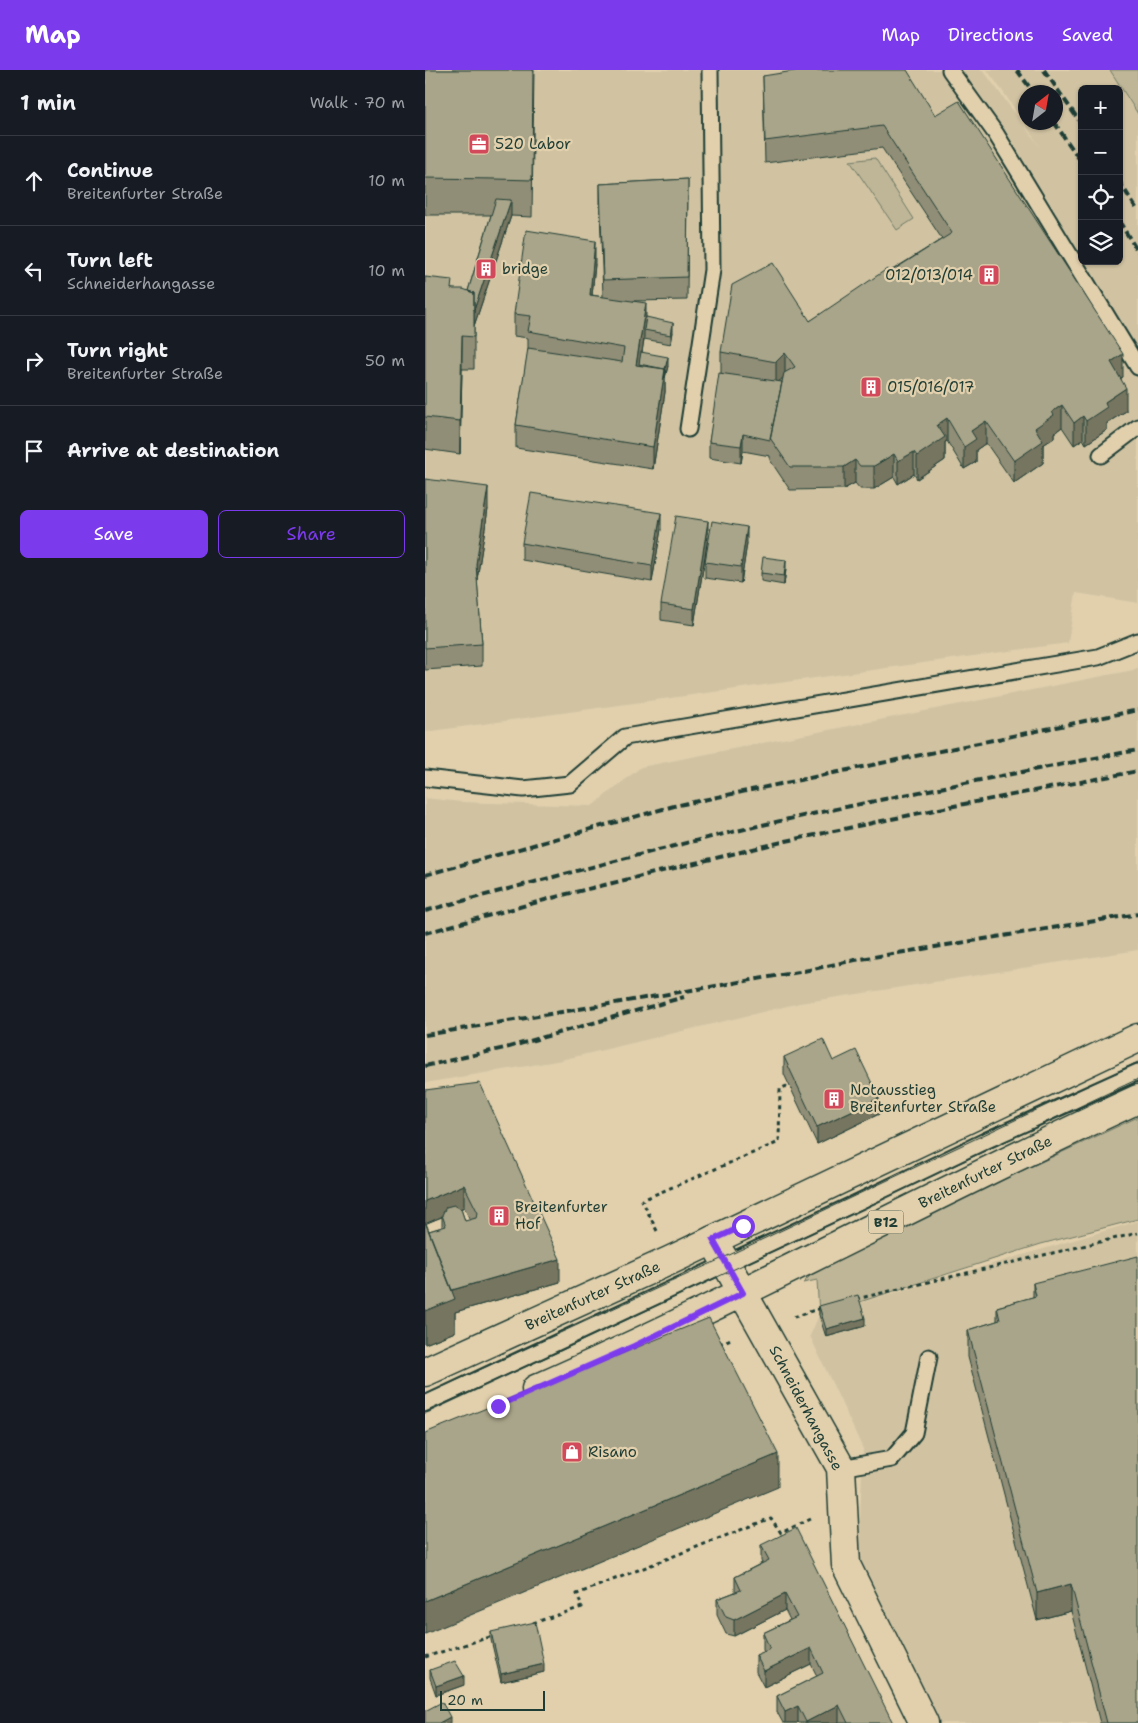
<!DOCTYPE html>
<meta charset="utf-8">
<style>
body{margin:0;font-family:"Shantell Sans",sans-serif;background:#242831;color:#f1f3f6}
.controls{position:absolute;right:15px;top:15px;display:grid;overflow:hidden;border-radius:8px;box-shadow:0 1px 4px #0004}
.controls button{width:45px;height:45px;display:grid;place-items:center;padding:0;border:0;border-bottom:1px solid #363941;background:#171b24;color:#f1f3f6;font:25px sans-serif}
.compass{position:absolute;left:593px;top:15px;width:45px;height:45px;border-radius:50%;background:#171b24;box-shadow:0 1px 4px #0004;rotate:31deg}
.scale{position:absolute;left:15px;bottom:12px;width:105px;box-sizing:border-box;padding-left:5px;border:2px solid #1f3d34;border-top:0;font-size:14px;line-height:18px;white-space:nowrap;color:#1f3d34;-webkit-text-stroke:4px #e2d0ad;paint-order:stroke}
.stop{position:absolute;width:15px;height:15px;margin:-11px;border:4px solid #7c3aed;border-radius:50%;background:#fff}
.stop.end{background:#7c3aed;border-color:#fff;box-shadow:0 1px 5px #0008}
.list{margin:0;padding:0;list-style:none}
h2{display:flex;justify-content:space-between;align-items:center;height:65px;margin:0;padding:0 20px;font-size:21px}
h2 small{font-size:16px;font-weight:400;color:#9ea1a6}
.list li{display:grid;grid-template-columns:32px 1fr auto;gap:15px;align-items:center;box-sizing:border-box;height:90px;padding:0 20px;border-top:1px solid #363941}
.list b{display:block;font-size:19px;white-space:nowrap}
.list p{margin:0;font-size:16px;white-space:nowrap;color:#9ea1a6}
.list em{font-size:16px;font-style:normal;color:#9ea1a6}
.actions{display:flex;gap:10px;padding:15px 20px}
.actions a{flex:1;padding:11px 0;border:1px solid #7c3aed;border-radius:8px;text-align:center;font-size:18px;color:#7c3aed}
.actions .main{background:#7c3aed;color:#fff}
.icon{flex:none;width:28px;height:28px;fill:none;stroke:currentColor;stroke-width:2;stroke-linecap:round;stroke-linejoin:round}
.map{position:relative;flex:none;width:713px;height:1653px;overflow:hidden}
header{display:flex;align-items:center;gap:30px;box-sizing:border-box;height:70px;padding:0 25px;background:#7c3aed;color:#fff}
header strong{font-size:24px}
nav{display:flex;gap:28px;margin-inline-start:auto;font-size:18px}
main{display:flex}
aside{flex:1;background:#171b24}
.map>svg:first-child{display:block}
</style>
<header>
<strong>Map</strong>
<nav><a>Map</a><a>Directions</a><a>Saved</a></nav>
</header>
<main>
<aside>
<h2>1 min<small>Walk · 70 m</small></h2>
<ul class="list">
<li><svg class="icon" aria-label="ahead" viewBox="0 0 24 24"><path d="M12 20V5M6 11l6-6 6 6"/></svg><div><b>Continue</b><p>Breitenfurter Straße</p></div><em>10 m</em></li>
<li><svg class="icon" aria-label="left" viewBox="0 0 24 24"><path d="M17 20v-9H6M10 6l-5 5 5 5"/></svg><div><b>Turn left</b><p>Schneiderhangasse</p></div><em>10 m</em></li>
<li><svg class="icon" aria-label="right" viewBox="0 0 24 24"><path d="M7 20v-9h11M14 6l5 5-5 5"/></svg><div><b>Turn right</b><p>Breitenfurter Straße</p></div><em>50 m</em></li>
<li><svg class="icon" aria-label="arrive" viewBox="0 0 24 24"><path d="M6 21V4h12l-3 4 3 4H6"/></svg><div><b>Arrive at destination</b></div></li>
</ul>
<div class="actions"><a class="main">Save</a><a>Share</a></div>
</aside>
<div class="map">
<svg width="713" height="1653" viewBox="0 0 713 1653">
<rect width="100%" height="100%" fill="#e2d0ad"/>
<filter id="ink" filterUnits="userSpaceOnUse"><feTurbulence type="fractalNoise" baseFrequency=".02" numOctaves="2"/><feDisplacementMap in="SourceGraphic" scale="10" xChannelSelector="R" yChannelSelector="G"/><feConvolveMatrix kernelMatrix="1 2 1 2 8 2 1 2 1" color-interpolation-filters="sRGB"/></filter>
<g filter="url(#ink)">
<path fill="#d1c3a2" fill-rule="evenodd" d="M0,0H558L615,77L581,26L562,0H685L713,44V533L651,523L643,573L0,662ZM657,19H694V191H657ZM600,22H630V52H600Z
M713,599V880L375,933L132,991L0,1013V728L37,732L167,736L216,697Z
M713,1151V1653H514L433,1490L438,1379L385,1266L394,1245Z"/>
<path fill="#bfb697" stroke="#6f7a66" d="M685,0H713V44Z
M450,88L489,149L472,160L425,91Z
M713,1047V1149L616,1174L394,1245L392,1210L378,1213L387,1204L502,1145Z"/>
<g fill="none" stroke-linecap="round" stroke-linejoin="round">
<g stroke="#1f3d34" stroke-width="19">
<path id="service" d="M525,0L571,64L713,297
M263,359L287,200L285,0
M676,385L713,357
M0,708L98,719L145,714L200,667L673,587L713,571
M0,1334L433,1132L560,1071L713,1002
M416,1398L467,1389L489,1363L504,1287"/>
</g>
<g stroke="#1f3d34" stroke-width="31">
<path id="minor" d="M288,1170L416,1398L421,1495L499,1653"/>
</g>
<g stroke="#1f3d34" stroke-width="31">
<g id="primary">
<path id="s1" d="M0,1302L246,1190L713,968"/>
<path id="s2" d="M111,1319C315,1229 511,1122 713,1029"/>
</g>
</g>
<path stroke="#1f3d34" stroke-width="3" stroke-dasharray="4 4" stroke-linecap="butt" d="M232,1161L217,1130L354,1072L355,1019L364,1015
M431,1229L713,1163
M369,1247L396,1238
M294,1274L306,1269
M108,1553L157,1537L152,1524L346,1448L356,1463L387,1448
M0,1587L68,1566"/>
<use href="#service" stroke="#e2d0ad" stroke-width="15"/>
<use href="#minor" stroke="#e2d0ad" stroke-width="28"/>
<use href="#primary" stroke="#e2d0ad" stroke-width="28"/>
<path stroke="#1f3d34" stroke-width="1" d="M0,1325L298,1188L713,992
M0,1342L133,1282L713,1009"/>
<path stroke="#1f3d34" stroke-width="4" stroke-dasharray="8 4" stroke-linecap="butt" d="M592,0L608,22
M619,0L657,55
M629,52L657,93
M694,111L713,141
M694,151L713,182
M0,805L249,736L713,640
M0,841C121,809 242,776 364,749C480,724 596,702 713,680
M0,863L138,825L361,771L524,737L713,701
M0,965L374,902L430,890L713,844
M0,996L84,977L259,927"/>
</g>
<path fill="#918e77" stroke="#1f3d34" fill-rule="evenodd" d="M0,0H109L107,147L86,146L49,256V299H37L35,384L0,379V207L27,219L43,221L66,145H0Z
M338,6L510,45L698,307L696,308L701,341L682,353V360L661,374L658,369L649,375L637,357L629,363V368L618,375V393L589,413L561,373L551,380V392L539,399L522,371L520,372V390L492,409L489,404L473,414L469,407L449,419H435L430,413L419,419L365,420L345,390V386L318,381L316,393L284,388V372L296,303V282L385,251L517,169L457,78L340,93Z
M263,109L262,230L208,231L221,247L248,262L246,274L219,269L217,282L243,296L240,308V322L228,399L91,378V355L103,281V268L89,266V244L170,194L167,225L178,227L175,137V114Z
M0,409L63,439L52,509L57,574V596L0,600Z
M236,459L227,512L97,490V473Z
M283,467L269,555L236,550V534Z
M322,473L316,513L280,508V492Z
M361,499L359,515L336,511V503Z
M359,987L408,991L454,1044L392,1074L359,1004Z
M0,1020L135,1212L30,1242V1262L0,1274ZM39,1137L45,1150L40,1151L36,1139ZM17,1147V1157L4,1161L1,1153Z
M608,1213L713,1653H675L646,1541L612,1550L543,1287V1260L572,1251V1237L608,1227Z
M394,1236L440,1256L401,1267L394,1245Z
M336,1475L468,1653H415L414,1652L412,1653H374L373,1652L372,1653H358L352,1642V1626L392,1606L386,1594L339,1617L331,1602V1585L339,1582L338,1580V1563L365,1550L360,1540L309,1566L301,1564L292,1545V1529L310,1522V1507L337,1493L336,1491Z
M66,1562L119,1602L76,1612L66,1570Z
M5,1600L39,1615L11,1625L5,1608Z"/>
<path fill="#767461" stroke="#1f3d34" d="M86,130V146L49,256V240Z
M170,171V194L165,247V225Z
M221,233V256L219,260V269L214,303L211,295Z
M248,253V262L246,274V265Z
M37,266V299L35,384V351Z
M360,283V306L351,314V292Z
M698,284V307L686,314V292Z
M243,287V296L240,308V299Z
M240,299V322L228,399V377Z
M701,318V341L682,353V360L661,374V351L680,332Z
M637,335V357L629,363V368L618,375V393L589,413V391L610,358L627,342Z
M658,346V369L649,375V353Z
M522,348V371L520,372V390L492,409V386L512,355Z
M561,351V373L551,380V392L539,399V377L546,361Z
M318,364V381L316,393V376Z
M489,382V404L473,414V391Z
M469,384V407L449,419V396Z
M430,390V413L419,419V397Z
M63,417V439L51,516V494Z
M236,443V459L227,512V496Z
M283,451V467L269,555V539Z
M322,457V473L316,513V497Z
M361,490V499L359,515V506Z
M454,1028V1044L392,1074V1057Z
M39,1115V1137L0,1154V1131Z
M135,1189V1212L30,1242V1262L0,1274V1241L24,1221Z
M440,1248V1256L401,1267V1259Z
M353,1384V1417L0,1564V1531Z
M646,1514V1541L612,1550V1523Z
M360,1524V1540L309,1566V1550Z
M386,1578V1594L339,1617V1601Z
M119,1594V1602L76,1612V1604Z
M39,1606V1615L11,1625V1616Z
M414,1635V1652L412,1653H381V1652Z
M373,1636V1652L372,1653H360V1642Z
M25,1647V1653H14Z"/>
<path fill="#a9a58a" stroke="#1f3d34" d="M0,0H108L107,110L71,109L0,108Z
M375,0H482L510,45L534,31L698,284L686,292L701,318L680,332L682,337L661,351L658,346L649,353L637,335L627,342L629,345L610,358L618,371L589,391L561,351L546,361L551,369L539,377L522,348L512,355L520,367L492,386L489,382L473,391L469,384L449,396H435L430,390L419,397H365L345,368L359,303L370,297L360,283L351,292L296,282L307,215L348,193L385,251L462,199L465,202L527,163L457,56L340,71L338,6Z
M263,109L262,207L178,210L175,114Z
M71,129L86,130L49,240V223L43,221Z
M101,160L170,171L165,225L221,233L211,295L240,299L228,377L91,355L103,278L197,292L199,278L103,261L106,246L89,244Z
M0,207L27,210L26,219H38L49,223V267L37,266L35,351L0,347Z
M221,247L248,253L246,265L219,260Z
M216,282L243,287L240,299L214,294Z
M294,303L357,312L345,370L318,364L316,376L284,372Z
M0,409L63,417L51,494L57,574L0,578Z
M106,423L236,443L227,496L97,473Z
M251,446L283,451L269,539L236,534Z
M287,451L322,457L316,497L280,492Z
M338,487L361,490L359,506L336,503Z
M398,969L408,991L431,980L454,1028L392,1057L359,987Z
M55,1013L135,1189L27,1220L4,1161L21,1156L17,1145L21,1137L29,1135L36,1139L40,1151L51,1148L53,1143L39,1115L0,1131V1020Z
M0,1152L30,1229L0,1241Z
M713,1186V1653H682L646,1514L612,1523L543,1260L575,1250L572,1237L611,1226L608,1213Z
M433,1225L440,1248L401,1259L394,1236Z
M284,1248L353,1384L0,1531V1363Z
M371,1458L468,1653H423L414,1635L381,1652L373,1636L360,1642L352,1626L398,1603L386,1578L339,1601L331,1585L345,1579L338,1563L372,1547L360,1524L309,1550L301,1547L292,1529L316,1520L310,1507L344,1490L336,1475Z
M110,1552L119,1594L76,1604L66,1562Z
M30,1591L39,1606L11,1616L5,1600Z
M17,1632L25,1647L14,1653H0V1641Z"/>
</g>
<g fill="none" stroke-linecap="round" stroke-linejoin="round" filter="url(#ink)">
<path stroke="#7c3aed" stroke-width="6" d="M73,1336L209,1276L318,1223L288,1170L318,1156"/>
</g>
<defs>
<g id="office-square" transform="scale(1.125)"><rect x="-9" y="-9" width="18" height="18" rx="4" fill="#d1495b" stroke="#e2d0ad"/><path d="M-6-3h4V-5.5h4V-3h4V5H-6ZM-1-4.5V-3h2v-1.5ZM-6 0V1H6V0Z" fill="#fff"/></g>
<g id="building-square" transform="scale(1.125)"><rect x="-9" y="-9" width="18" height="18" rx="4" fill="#d1495b" stroke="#e2d0ad"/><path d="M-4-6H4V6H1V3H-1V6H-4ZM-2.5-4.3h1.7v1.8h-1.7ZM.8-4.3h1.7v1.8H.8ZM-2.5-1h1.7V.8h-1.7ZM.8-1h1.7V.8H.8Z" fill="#fff"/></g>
<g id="shop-square" transform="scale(1.125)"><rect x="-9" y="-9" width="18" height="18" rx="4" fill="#d1495b" stroke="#e2d0ad"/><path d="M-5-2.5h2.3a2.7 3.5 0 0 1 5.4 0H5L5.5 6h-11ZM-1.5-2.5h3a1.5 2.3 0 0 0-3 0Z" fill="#fff"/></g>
</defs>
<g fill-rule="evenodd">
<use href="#office-square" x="54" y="74"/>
<use href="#building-square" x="61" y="199"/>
<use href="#building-square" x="564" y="205"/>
<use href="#building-square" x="446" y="317"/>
<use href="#building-square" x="409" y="1029"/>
<use href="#building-square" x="74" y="1146"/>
<use href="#shop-square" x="147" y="1382"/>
</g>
<g text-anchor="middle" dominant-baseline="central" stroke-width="4.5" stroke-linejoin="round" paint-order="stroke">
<rect fill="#e2d0ad" stroke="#5a6958" stroke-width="1" x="443.5" y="1140.5" width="35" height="23" rx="4"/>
<g font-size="14" font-weight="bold" fill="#1f3d34">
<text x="461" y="1152">B12</text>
</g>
<g font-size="15" fill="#1f3d34" stroke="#e2d0ad" text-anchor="start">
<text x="70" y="74">520 Labor</text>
<text x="77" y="199">bridge</text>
<text x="548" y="205" text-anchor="end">012/013/014</text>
<text x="462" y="317">015/016/017</text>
<text x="425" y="1020">Notausstieg<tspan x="425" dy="17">Breitenfurter Straße</tspan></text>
<text x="90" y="1137">Breitenfurter<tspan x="90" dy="17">Hof</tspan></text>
<text x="163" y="1382">Risano</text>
</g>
<g font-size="15" fill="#1f3d34" stroke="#e2d0ad">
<text stroke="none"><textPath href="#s2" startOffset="499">Breitenfurter Straße</textPath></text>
<text stroke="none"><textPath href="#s1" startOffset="184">Breitenfurter Straße</textPath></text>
<text transform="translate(381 1338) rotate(62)">Schneiderhangasse</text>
</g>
</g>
</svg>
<div class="controls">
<button>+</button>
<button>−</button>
<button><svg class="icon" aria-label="locate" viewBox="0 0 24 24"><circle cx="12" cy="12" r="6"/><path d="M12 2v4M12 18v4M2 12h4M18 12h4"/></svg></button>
<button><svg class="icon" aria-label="layers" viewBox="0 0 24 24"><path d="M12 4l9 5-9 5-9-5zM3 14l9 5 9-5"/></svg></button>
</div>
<svg class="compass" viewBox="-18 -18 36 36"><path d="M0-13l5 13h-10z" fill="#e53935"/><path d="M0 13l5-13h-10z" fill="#9ea1a6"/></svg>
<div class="scale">20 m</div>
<div class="stop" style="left:318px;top:1156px"></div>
<div class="stop end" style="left:73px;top:1336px"></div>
</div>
</main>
